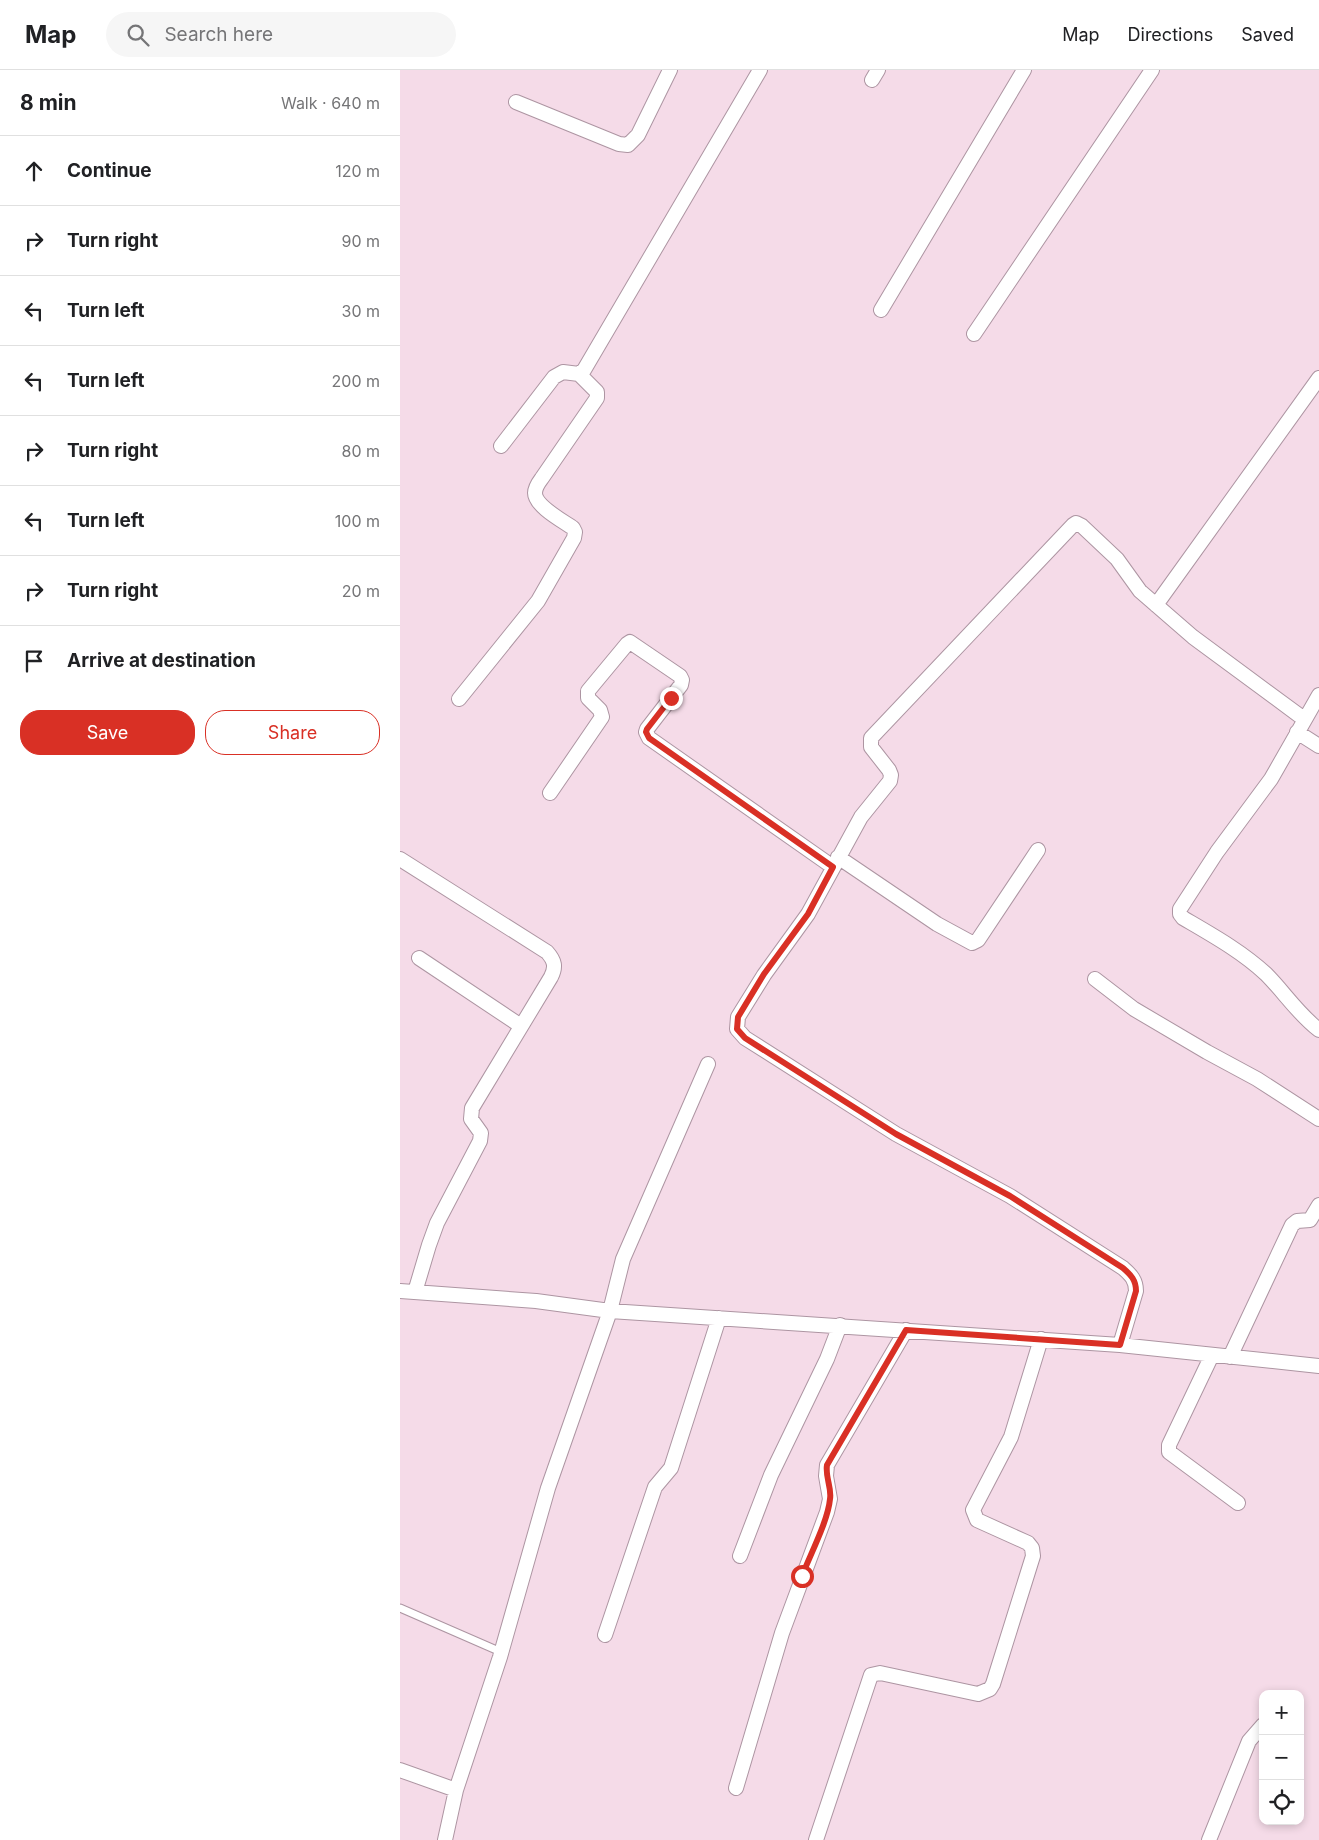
<!DOCTYPE html>
<meta charset="utf-8">
<style>
body{margin:0;font-family:Inter,sans-serif;background:#f6f6f6;color:#202124}
.controls{position:absolute;right:15px;bottom:15px;display:grid;overflow:hidden;border-radius:10px;box-shadow:0 2px 8px #0003}
.controls button{width:45px;height:45px;display:grid;place-items:center;padding:0;border:0;border-bottom:1px solid #e0e0e0;background:#fff;color:#202124;font:25px sans-serif}
.stop{position:absolute;width:15px;height:15px;margin:-11px;border:4px solid #d93025;border-radius:50%;background:#fff}
.stop.end{background:#d93025;border-color:#fff;box-shadow:0 1px 5px #0008}
.list{margin:0;padding:0;list-style:none}
h2{display:flex;justify-content:space-between;align-items:center;height:65px;margin:0;padding:0 20px;font-size:21px}
h2 small{font-size:16px;font-weight:400;color:#757577}
.list li{display:grid;grid-template-columns:32px 1fr auto;gap:15px;align-items:center;box-sizing:border-box;height:70px;padding:0 20px;border-top:1px solid #e0e0e0}
.list b{display:block;font-size:19px;white-space:nowrap}
.list em{font-size:16px;font-style:normal;color:#757577}
.actions{display:flex;gap:10px;padding:15px 20px}
.actions a{flex:1;padding:11px 0;border:1px solid #d93025;border-radius:20px;text-align:center;font-size:18px;color:#d93025}
.actions .main{background:#d93025;color:#fff}
.icon{flex:none;width:28px;height:28px;fill:none;stroke:currentColor;stroke-width:2;stroke-linecap:round;stroke-linejoin:round}
.map{position:relative;flex:none;width:919px;height:1770px;overflow:hidden}
header{display:flex;align-items:center;gap:30px;box-sizing:border-box;height:70px;padding:0 25px;background:#fff;border-bottom:1px solid #e0e0e0}
header strong{font-size:24px}
nav{display:flex;gap:28px;margin-inline-start:auto;font-size:18px}
.search{width:350px;height:45px;background:#f6f6f6;display:flex;align-items:center;gap:12px;box-sizing:border-box;padding:0 18px;border-radius:28px;color:#757577;font-size:19px}
main{display:flex}
aside{flex:1;background:#fff}
.map>svg:first-child{display:block}
</style>
<header>
<strong>Map</strong>
<div class="search"><svg class="icon" aria-label="search" viewBox="0 0 24 24"><circle cx="10" cy="10" r="6"/><path d="M15 15l6 6"/></svg>Search here</div>
<nav><a>Map</a><a>Directions</a><a>Saved</a></nav>
</header>
<main>
<aside>
<h2>8 min<small>Walk · 640 m</small></h2>
<ul class="list">
<li><svg class="icon" aria-label="ahead" viewBox="0 0 24 24"><path d="M12 20V5M6 11l6-6 6 6"/></svg><div><b>Continue</b></div><em>120 m</em></li>
<li><svg class="icon" aria-label="right" viewBox="0 0 24 24"><path d="M7 20v-9h11M14 6l5 5-5 5"/></svg><div><b>Turn right</b></div><em>90 m</em></li>
<li><svg class="icon" aria-label="left" viewBox="0 0 24 24"><path d="M17 20v-9H6M10 6l-5 5 5 5"/></svg><div><b>Turn left</b></div><em>30 m</em></li>
<li><svg class="icon" aria-label="left" viewBox="0 0 24 24"><path d="M17 20v-9H6M10 6l-5 5 5 5"/></svg><div><b>Turn left</b></div><em>200 m</em></li>
<li><svg class="icon" aria-label="right" viewBox="0 0 24 24"><path d="M7 20v-9h11M14 6l5 5-5 5"/></svg><div><b>Turn right</b></div><em>80 m</em></li>
<li><svg class="icon" aria-label="left" viewBox="0 0 24 24"><path d="M17 20v-9H6M10 6l-5 5 5 5"/></svg><div><b>Turn left</b></div><em>100 m</em></li>
<li><svg class="icon" aria-label="right" viewBox="0 0 24 24"><path d="M7 20v-9h11M14 6l5 5-5 5"/></svg><div><b>Turn right</b></div><em>20 m</em></li>
<li><svg class="icon" aria-label="arrive" viewBox="0 0 24 24"><path d="M6 21V4h12l-3 4 3 4H6"/></svg><div><b>Arrive at destination</b></div></li>
</ul>
<div class="actions"><a class="main">Save</a><a>Share</a></div>
</aside>
<div class="map">
<svg width="919" height="1770" viewBox="0 0 919 1770">
<rect width="100%" height="100%" fill="#f5dbe8"/>
<g fill="none" stroke-linecap="round" stroke-linejoin="round">
<g stroke="#ad95a2" stroke-width="9">
<path id="service" d="M0,1538L101,1582"/>
</g>
<g stroke="#ad95a2" stroke-width="16">
<path id="minor" d="M472,10L478,0
M116,32L219,74L228,75L238,65L270,0
M481,240L624,0
M574,264L752,0
M101,376L154,307L163,302L179,304L184,300L360,0
M756,535L919,308
M919,625L871,709L817,782L780,839V844L783,848C812,865 841,881 866,904C884,922 898,944 919,960
M59,629L138,531L174,468L175,462L173,458C163,451 135,436 135,423C135,417 139,412 142,408L197,328V322L179,304
M897,662L919,676
M150,723L202,647L200,640L188,628V621L227,574L230,572L280,606L282,610L281,615L247,659L246,662L249,668L433,797
M438,787L537,854L572,873L578,870L638,780
M0,789L147,882C155,891 156,897 151,907L72,1038L71,1049L81,1063L80,1071L37,1153L29,1175L15,1222
M19,888L121,956
M695,909L734,939L807,982L857,1009L919,1049
M0,1221L136,1231L210,1241L720,1275L919,1296
M720,1275L736,1221C736,1210 731,1205 723,1198L610,1126L496,1064L345,968L337,959L338,947L364,905L408,844L461,747L490,711L491,705L489,700L471,677V668L673,455L676,453L682,456L717,489L740,521L793,567L904,649
M812,1285L769,1375V1382L838,1433
M830,1287L892,1155L897,1151L910,1150L919,1135
M340,1486L371,1405L427,1289L440,1255
M205,1565L255,1417L271,1398L319,1248
M0,1700L56,1720
M336,1718L382,1563L427,1442L430,1429L426,1406L427,1395L506,1260
M45,1770L56,1720L100,1587L148,1418L210,1241L223,1189L308,994
M416,1770L471,1605L480,1603L578,1624L590,1619L593,1614L633,1486L632,1478L628,1473L577,1450L573,1440L611,1367L641,1269
M809,1770L849,1671L863,1655"/>
</g>
<use href="#service" stroke="#fff" stroke-width="7"/>
<use href="#minor" stroke="#fff" stroke-width="14"/>
</g>
<g fill="none" stroke-linecap="round" stroke-linejoin="round">
<path stroke="#d93025" stroke-width="6" d="M271,628L247,659L246,662L249,668L433,797L408,844L364,904L338,947L337,959L345,968L496,1064L610,1126L723,1198C731,1205 736,1210 736,1221L720,1275L506,1260L427,1395C425,1407 432,1418 430,1429C428,1451 410,1485 402,1506"/>
</g>
</svg>
<div class="controls">
<button>+</button>
<button>−</button>
<button><svg class="icon" aria-label="locate" viewBox="0 0 24 24"><circle cx="12" cy="12" r="6"/><path d="M12 2v4M12 18v4M2 12h4M18 12h4"/></svg></button>
</div>
<div class="stop" style="left:402px;top:1506px"></div>
<div class="stop end" style="left:271px;top:628px"></div>
</div>
</main>
